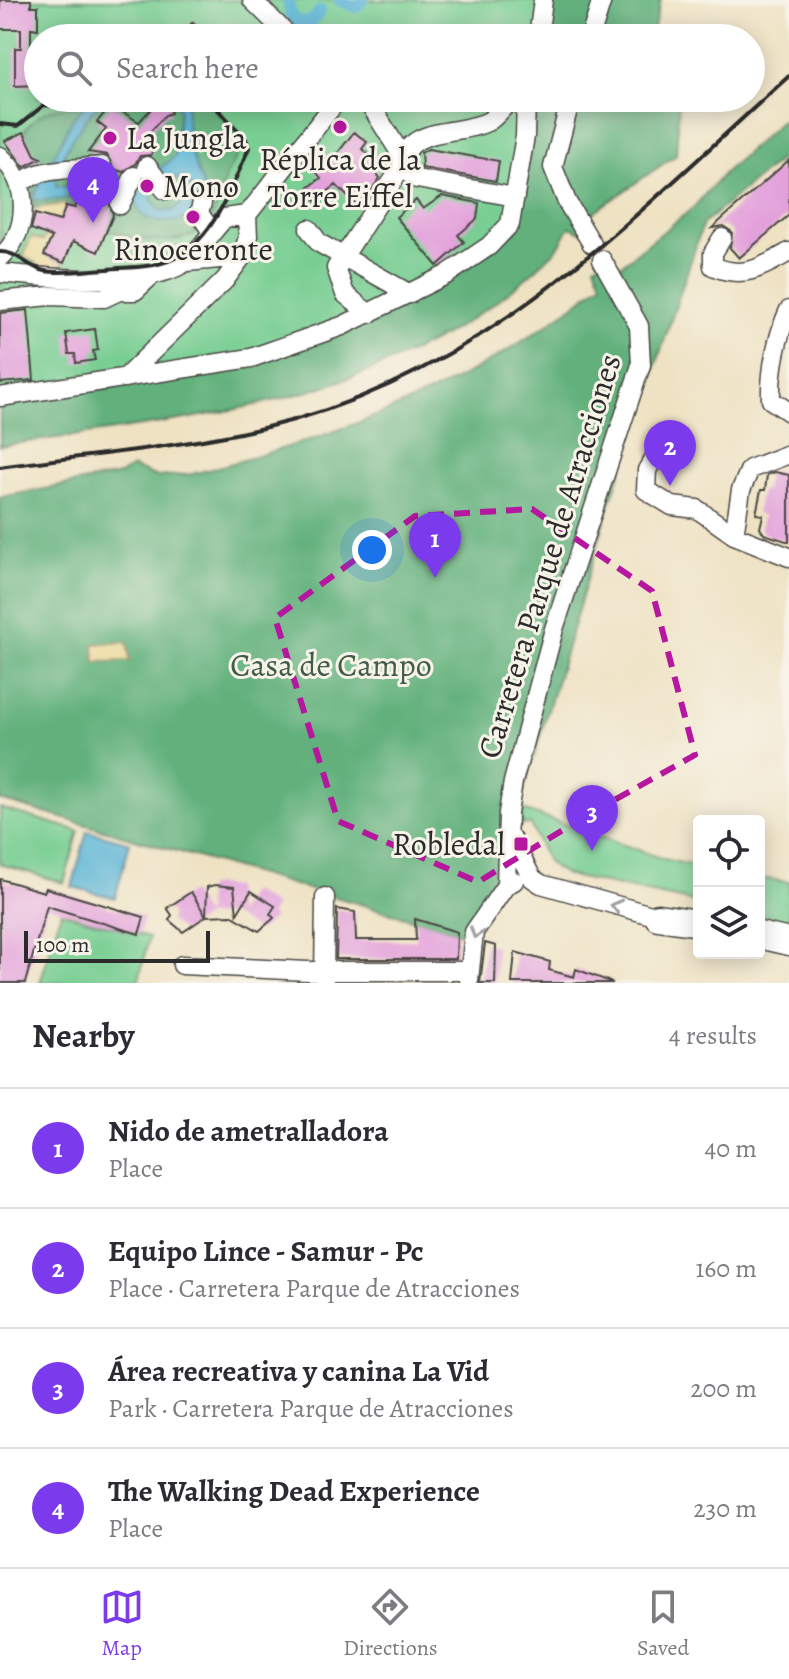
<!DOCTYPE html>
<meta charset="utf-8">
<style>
body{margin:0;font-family:Alegreya,serif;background:#f2f2f3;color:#2b2b33}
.controls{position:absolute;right:24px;bottom:24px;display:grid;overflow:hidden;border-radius:8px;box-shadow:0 4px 20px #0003}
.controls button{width:72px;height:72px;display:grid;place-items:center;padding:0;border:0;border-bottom:2px solid #e1e1e2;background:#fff;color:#2b2b33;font:40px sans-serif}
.scale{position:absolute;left:24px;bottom:20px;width:186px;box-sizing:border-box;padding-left:8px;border:4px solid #2b2b2b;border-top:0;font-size:22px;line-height:28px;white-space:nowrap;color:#2b2b2b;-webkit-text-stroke:6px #f7f3e8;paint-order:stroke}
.you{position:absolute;left:372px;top:550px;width:28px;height:28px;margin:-20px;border:6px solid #fff;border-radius:50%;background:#1a73e8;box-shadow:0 0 0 12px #1a73e833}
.badge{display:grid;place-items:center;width:52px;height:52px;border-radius:50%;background:#7c3aed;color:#fff;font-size:26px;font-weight:700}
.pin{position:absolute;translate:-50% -66px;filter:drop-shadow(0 2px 4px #0008)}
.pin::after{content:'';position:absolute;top:42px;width:28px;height:24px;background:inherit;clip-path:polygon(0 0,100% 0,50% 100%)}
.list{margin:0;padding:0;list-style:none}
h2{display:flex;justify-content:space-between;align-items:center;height:104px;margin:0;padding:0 32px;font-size:34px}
h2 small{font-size:26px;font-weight:400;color:#7c7c81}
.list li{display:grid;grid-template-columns:52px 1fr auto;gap:24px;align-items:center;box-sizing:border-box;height:120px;padding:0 32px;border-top:2px solid #e1e1e2}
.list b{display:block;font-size:30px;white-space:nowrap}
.list p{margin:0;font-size:26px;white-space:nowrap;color:#7c7c81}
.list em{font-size:26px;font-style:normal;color:#7c7c81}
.icon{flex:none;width:44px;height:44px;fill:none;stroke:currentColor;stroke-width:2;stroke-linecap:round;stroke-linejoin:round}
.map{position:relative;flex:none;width:789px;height:983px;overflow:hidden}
.search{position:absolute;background:#fff;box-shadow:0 4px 20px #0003;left:24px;right:24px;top:24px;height:88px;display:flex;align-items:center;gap:20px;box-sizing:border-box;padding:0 28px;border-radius:44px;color:#7c7c81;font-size:30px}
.sheet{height:584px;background:#fff}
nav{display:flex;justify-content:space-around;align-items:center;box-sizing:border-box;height:112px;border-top:2px solid #e1e1e2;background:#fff;font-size:22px;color:#7c7c81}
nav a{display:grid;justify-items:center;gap:4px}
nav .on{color:#7c3aed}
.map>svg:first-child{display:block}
</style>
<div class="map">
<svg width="789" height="983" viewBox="0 0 789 983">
<rect width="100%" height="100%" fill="#f7f3e8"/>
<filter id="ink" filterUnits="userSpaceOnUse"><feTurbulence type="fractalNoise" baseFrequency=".0125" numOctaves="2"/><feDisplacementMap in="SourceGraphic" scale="16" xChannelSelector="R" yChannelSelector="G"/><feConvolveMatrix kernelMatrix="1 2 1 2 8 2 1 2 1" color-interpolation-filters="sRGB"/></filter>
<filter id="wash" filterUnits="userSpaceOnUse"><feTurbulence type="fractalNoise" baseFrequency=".006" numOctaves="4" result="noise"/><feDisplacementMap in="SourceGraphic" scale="32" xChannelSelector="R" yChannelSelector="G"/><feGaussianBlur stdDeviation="1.8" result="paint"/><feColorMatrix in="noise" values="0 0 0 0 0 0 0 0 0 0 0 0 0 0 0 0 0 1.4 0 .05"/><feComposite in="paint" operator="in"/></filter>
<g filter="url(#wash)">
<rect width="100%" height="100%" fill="#efe2c3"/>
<path fill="#78ce93" stroke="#527c5f" stroke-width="2" d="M0,0H551L546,38H38V98H537L519,228C361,364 196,373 0,404Z
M0,808L79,831L64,883L0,864Z
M520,809L664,859L699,867V903L566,875L548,863L530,824L522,825Z
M759,878L789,882V921L759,915Z
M61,912L149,937L138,983H40Z"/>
<path fill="#62b17d" stroke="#466e54" stroke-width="2" d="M551,0H661L651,38H546Z
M84,98H203C213,111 234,125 240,139C244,150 232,163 227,173C222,186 220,202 214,214C194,252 139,242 107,229L117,204L90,193L88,197L82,195L71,207L63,204L35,208L32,189L37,178L23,170L35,161L26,149L12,155L30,146L24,132C37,111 52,108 76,106Z
M537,98H676L679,103L676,155L591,214L600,240L570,227C564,235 561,246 554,252C402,404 200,417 0,446V404C196,373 361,364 519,228Z
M789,114V152L703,224L610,504L521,799L522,825L502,829L504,874L467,935L0,800V497L120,475L132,467L158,477L192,474C350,432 474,389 602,283L595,265L610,255L620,266L693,208L724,173Z"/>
<path fill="#eeda9e" stroke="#8c8264" stroke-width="2" d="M63,204L66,206L60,221L49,217L46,222L34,214L35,208Z
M48,232L64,245L51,240L45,255L64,263L62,268H37L36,263L23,257L31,237L43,241Z
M127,642L130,661L95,662L94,644Z"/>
<path fill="#57b3d5" stroke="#416f80" stroke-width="2" fill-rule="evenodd" d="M92,98H105C83,120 57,154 56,187L148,178L175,156L179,111L175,98H186L188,144L205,192C205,220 163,230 143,215C133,207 138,195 127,188C96,189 58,205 32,199L73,118ZM171,178L186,179L193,190L192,197L171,211L160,210L151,199L153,191Z
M87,831L130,843L115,898L72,887Z"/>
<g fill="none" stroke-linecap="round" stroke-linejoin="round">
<path stroke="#57b3d5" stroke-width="12" d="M288,0L291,17L300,23L312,21L320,11
M339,0L356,7L363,0"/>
</g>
<g id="blocks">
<path fill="#e3a1db" d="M0,0H31V6H38V29L31,28V48H38V85L15,86V48H21V29H0Z
M193,22L207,38H195L186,29Z
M151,98H180L169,106L171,113L165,115L149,133L154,145L151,155L140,156L135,164L123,172L113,169L107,155L88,152L106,129L97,122L111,105L139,122L151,109L148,103Z
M24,132L35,155L41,158L24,167L5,141Z
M354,132L367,142L362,149L380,164L375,171L380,178L359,208L336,185L316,201L308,188L321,178L307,160L321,150L330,163Z
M428,149L499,161L496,181L422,168L421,153Z
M789,160V215L739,258L730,248L732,232L723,226L712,228Z
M89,193L109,201L113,215L98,252L73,241L64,263L44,255L52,237L31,229L35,214L60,221L66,206L75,208L82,194L88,197Z
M442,196L479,203L477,219L458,235L464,242L437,266L396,217L416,200L423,209Z
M28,310L34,380L0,383V313Z
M95,329L98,350L93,351L95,360L76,363L75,354H69L66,333Z
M775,472L789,475V542L764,534L760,528L763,515L756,514L761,490H765L767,475Z
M0,879L44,892L46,888L144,917L139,934L47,906L25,983H0Z
M215,885L234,887L237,914L251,891L275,906L270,914L274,918L259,931L231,915L206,916L207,887Z
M191,892L206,916L183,932L169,920L172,915L167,908Z
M337,909L355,912L356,940H416L415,919L457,932L456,959H336Z
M485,943L496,946L495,983H480Z
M515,952L550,962L549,970L574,977L576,969L613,983H512Z"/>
</g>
</g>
<g filter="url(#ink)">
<use href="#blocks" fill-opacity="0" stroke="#484642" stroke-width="2"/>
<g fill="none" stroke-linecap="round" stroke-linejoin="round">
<g stroke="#484642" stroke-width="21">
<path id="minor" d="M252,0L291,38
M538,38L543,0
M590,38L602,0
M366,98L402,156
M571,98L553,167L567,202L592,244
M0,156C31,184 30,231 0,258
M147,166L165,190
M401,168L417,179L515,197
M27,179C42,168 81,169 102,166
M202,203L199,213L212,232
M120,205L134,176
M309,229L319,243L410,294
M722,238L713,253V266C743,280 763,267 789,252
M187,262L242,257
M0,273C44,277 154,290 188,260C202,248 212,231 225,218L247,215L339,98
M0,301L50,296L104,298L119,291H135L151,276
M789,310C777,336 770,371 771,400L789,412
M369,314L345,294L336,268L401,168C406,123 459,137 489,121C497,116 505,105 512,98
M125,378L225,280L242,257L248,237L247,215
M0,397L251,358L342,326L446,275L489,246L510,224L525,136L526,98
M655,457L647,470L646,490L672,506L697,509L734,535L789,557
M734,535L741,490L750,469L789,454
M511,838L532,878L541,884L669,920
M506,885L508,813L513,782L554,629L641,365L639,326L602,260
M182,965L308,971H470
M469,980L474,932L506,885L514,881
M324,983L325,897"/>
</g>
<g stroke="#484642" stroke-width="29">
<path id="highway" d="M658,917L699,923
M759,935L789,942"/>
</g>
<use href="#minor" stroke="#fff" stroke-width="18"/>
<use href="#highway" stroke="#fff" stroke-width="26"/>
<path stroke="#2b2b2b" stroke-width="4" d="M0,124L18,126L44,105L71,107L82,98
M0,252C17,251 28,268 45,271C64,274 88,270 107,269C127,267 149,268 168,261C212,245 232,186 249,148L246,139L207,98
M0,467C87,455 177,448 263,428C484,377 627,222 789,76"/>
</g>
<defs><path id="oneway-chevron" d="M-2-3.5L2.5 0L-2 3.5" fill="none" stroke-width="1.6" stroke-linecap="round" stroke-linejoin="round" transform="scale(2)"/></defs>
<g stroke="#a0a0a0">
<use href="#oneway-chevron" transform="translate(616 906) rotate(-166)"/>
<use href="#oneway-chevron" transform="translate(476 933) rotate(109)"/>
</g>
</g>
<path fill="none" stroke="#b5179e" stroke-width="6" stroke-dasharray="16 10" stroke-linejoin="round" d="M532,509L652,591L695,755L584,817L478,882L338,821L275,618L415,516Z"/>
<g fill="#b5179e" stroke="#f7f3e8" stroke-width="3">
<circle cx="340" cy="127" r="8"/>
<circle cx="110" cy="138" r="8"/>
<circle cx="147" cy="186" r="8"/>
<circle cx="193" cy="217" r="8"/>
<rect x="513" y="836" width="16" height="16" rx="4"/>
</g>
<g text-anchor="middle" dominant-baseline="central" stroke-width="6" stroke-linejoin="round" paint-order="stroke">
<g font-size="32" fill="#2b2b2b" stroke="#f7f3e8" text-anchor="start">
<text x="126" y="138">La Jungla</text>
<text x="340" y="159" text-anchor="middle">Réplica de la<tspan x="340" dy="37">Torre Eiffel</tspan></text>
<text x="163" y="186">Mono</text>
<text x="193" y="249" text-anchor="middle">Rinoceronte</text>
<text x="505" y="844" text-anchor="end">Robledal</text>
</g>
<g font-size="32" fill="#2b2b2b" stroke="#f7f3e8">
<text transform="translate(549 556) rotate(-73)">Carretera Parque de Atracciones</text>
</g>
<g font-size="32" fill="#425c4a" stroke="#f7f3e8">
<text x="331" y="665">Casa de Campo</text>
</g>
</g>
</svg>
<div class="controls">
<button><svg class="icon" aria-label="locate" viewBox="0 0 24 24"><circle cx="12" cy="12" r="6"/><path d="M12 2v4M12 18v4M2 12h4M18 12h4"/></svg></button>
<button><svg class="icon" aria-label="layers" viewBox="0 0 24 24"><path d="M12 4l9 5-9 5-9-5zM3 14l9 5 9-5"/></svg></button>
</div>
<div class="scale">100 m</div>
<div class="you"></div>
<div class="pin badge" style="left:435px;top:578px">1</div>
<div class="pin badge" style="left:670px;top:486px">2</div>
<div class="pin badge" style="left:592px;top:851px">3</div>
<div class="pin badge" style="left:93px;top:223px">4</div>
<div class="search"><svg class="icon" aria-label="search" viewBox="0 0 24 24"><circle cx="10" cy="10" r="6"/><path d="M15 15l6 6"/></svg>Search here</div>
</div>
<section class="sheet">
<h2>Nearby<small>4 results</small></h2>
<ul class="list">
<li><span class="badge">1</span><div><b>Nido de ametralladora</b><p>Place</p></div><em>40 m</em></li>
<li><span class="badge">2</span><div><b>Equipo Lince - Samur - Pc</b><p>Place · Carretera Parque de Atracciones</p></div><em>160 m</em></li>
<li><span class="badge">3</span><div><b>Área recreativa y canina La Vid</b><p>Park · Carretera Parque de Atracciones</p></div><em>200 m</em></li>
<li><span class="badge">4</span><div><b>The Walking Dead Experience</b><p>Place</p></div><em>230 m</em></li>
</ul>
</section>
<nav>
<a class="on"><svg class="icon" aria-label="map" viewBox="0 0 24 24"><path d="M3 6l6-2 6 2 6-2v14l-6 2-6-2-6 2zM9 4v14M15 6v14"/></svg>Map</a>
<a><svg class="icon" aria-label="directions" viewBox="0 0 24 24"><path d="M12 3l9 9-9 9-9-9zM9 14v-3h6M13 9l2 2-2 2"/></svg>Directions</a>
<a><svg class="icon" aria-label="saved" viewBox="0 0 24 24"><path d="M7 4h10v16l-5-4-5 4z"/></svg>Saved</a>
</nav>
